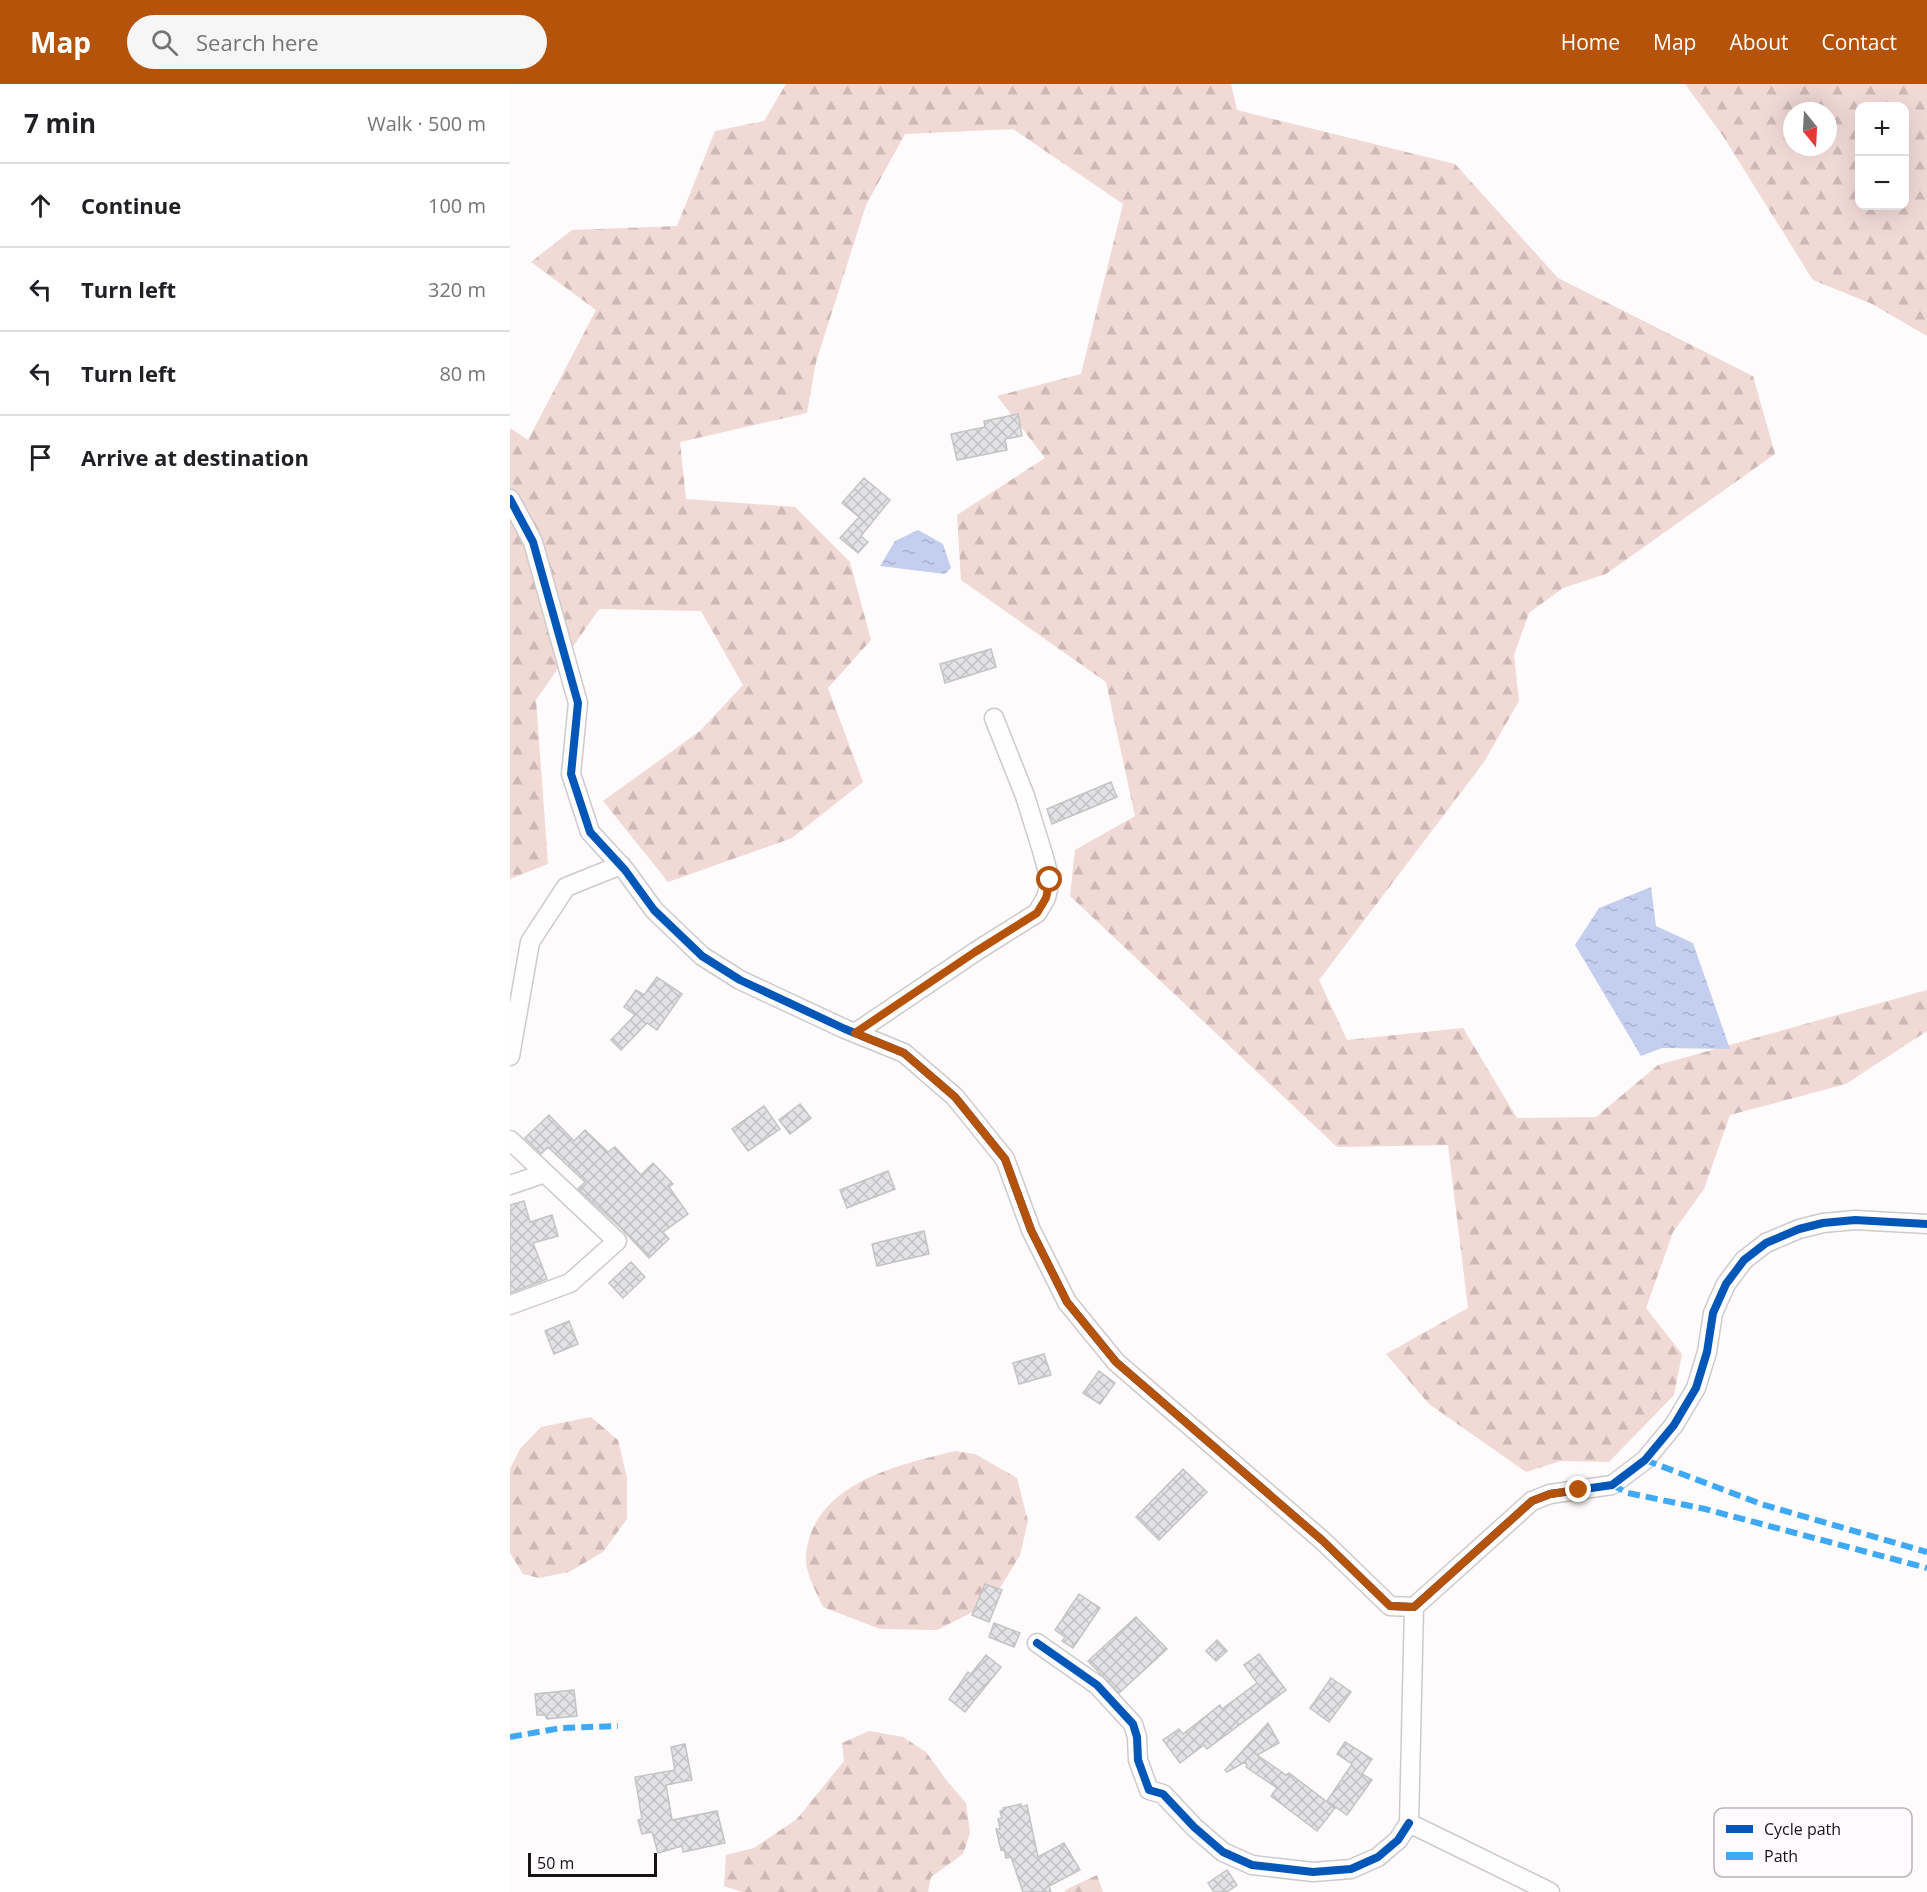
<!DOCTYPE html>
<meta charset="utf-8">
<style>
body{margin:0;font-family:"Open Sans",sans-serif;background:#f6f6f6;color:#202124}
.controls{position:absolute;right:18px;top:18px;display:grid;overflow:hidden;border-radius:12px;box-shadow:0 6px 24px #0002}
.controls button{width:54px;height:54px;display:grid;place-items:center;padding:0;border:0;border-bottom:2px solid #e0e0e0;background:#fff;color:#202124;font:30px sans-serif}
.compass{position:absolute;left:1273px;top:18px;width:54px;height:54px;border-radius:50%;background:#fff;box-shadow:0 6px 24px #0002;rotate:162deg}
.scale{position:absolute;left:18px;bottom:15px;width:129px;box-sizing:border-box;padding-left:6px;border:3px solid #161215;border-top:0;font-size:16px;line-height:21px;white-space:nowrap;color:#161215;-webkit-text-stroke:4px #fefafd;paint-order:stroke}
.stop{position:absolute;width:18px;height:18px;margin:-14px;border:4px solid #b45309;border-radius:50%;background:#fff}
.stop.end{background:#b45309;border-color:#fff;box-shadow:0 2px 6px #0008}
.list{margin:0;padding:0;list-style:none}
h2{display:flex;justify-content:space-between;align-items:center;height:78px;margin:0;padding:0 24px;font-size:26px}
h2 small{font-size:20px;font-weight:400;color:#757577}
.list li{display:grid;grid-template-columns:39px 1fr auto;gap:18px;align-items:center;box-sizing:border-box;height:84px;padding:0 24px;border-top:2px solid #e0e0e0}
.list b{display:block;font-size:22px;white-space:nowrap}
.list em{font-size:20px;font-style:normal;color:#757577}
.icon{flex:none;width:33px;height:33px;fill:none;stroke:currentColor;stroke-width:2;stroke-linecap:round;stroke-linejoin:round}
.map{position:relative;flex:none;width:1417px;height:1808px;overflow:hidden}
header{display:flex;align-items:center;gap:36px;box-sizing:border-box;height:84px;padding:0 30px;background:#b45309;color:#fff}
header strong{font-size:28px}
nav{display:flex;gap:33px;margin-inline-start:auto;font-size:21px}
.search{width:420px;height:54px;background:#f6f6f6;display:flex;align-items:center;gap:15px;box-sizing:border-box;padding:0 21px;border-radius:33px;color:#757577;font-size:22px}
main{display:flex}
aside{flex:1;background:#fff}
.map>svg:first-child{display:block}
</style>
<header>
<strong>Map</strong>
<div class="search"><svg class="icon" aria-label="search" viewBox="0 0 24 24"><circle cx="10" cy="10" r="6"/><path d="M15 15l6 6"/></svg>Search here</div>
<nav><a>Home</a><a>Map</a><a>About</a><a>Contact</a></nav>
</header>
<main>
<aside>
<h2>7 min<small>Walk · 500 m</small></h2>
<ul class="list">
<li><svg class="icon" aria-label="ahead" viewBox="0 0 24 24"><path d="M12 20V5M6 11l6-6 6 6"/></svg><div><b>Continue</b></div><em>100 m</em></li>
<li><svg class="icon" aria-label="left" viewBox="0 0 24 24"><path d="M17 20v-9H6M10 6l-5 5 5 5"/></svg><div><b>Turn left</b></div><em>320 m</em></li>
<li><svg class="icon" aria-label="left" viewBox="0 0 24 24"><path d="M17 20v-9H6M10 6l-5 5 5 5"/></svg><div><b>Turn left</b></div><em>80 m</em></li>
<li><svg class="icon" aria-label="arrive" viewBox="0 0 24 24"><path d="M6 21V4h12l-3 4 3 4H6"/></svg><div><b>Arrive at destination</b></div></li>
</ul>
</aside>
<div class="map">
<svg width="1417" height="1808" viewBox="0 0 1417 1808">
<defs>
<pattern id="forest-firs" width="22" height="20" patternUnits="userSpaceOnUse" patternTransform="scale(1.5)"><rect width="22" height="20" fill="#f1d9d6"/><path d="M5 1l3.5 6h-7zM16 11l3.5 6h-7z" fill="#ceb9b7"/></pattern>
<pattern id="water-ripples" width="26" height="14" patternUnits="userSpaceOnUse" patternTransform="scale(1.5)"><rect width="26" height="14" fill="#c4ceef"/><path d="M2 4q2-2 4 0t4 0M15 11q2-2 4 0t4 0" fill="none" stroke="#a8b0cc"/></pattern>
<pattern id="building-cross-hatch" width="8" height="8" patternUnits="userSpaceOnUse" patternTransform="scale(1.5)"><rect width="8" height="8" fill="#e3e2e4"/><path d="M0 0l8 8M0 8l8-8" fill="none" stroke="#c2c1c3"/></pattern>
</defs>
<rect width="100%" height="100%" fill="#fdfbfc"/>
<path fill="url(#forest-firs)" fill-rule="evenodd" d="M276,0H721L727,26L945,80L1048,194L1243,292L1265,370L1096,490L1053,504L1019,529L1004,571L1009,617L974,678L809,896L837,956L953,944L1007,1034L1086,1033L1148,981L1417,906V947L1336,1000L1220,1031L1194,1105L1163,1148L1136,1224L1172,1270L1164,1311L1099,1378L1051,1377L1016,1388L919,1320L876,1270L958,1224L938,1061L827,1063L560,812L565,766L625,732L596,598L451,496L447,431L535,374L487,312L571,290L613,120L503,45L395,50L356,121L306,278L297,329L170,358L176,415L285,423L340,478L361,556L318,604L353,698L282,754L158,798L93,717L190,647L233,601L191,527L89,525L26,616L38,780L0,795V344L18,356L86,226L21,178L62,146L167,142L205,47L254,37Z
M1175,0H1417V252L1362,220L1303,196L1213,52ZM1394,22V122H1350V22ZM1282,27H1318V63H1282Z
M81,1333L108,1356L117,1394V1435L93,1468L59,1488L29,1494L13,1490L0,1469V1385L10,1365L31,1343Z
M445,1367L465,1370L507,1394L518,1437L510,1471L481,1519L427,1546L370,1545L313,1523C306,1507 294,1487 296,1470C304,1399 388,1381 445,1367Z
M359,1647L393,1653L416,1668L437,1697L456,1719L460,1749L453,1770L421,1793L418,1808H232L214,1802L216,1771L244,1764L287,1735L334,1677L332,1659Z
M587,1791L593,1808H554L557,1805Z"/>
<path fill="url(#water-ripples)" d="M408,446L433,460L441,484L435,490L370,482L385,457Z
M1141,803L1146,842L1183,859L1220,965L1152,964L1131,972L1065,861L1089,824Z"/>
<path fill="url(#building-cross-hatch)" stroke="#c4c3c6" stroke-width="1.5" d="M508,330L512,352L495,355L497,366L447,376L441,350L475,343L474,337Z
M354,394L380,416L351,452L358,458L348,469L330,454L349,433L332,419Z
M481,565L486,583L435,599L430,580Z
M601,698L607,713L542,740L537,725Z
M147,893L172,910L147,946L137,939L111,966L101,956L125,931L114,923L126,906L134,911Z
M290,1020L301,1034L280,1050L269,1036Z
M254,1022L270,1045L238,1067L222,1045Z
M39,1031L64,1057L75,1046L98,1068L105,1063L131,1091L143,1079L163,1100L159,1103L178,1130L153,1148L159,1155L139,1174L110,1143L68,1105L75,1098L38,1063L31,1070L15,1054Z
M378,1087L385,1105L337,1124L330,1106Z
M14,1117L20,1138L42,1131L48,1152L23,1159L37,1195L0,1209V1121Z
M414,1147L419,1170L367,1182L362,1160Z
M121,1178L135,1193L113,1214L99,1199Z
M59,1237L68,1260L44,1270L35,1247Z
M534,1270L541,1291L509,1300L503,1279Z
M589,1287L605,1299L590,1320L573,1309Z
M673,1385L697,1408L649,1456L626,1433Z
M475,1500L492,1506L479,1538L462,1531Z
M569,1510L590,1524L563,1564L552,1557L555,1553L545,1546Z
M626,1533L657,1565L609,1609L578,1577Z
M484,1539L510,1549L504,1563L479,1553Z
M707,1556L717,1567L706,1577L696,1567Z
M749,1570L776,1606L697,1665L694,1661L670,1679L653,1656L669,1645L673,1650L710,1621L712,1625L747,1599L734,1581Z
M476,1571L491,1583L455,1628L439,1615L458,1588L461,1590Z
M821,1594L841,1608L819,1638L800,1624Z
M64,1606L67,1632L37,1635L35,1631H27L25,1610Z
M758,1639L769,1659L747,1671L776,1691L779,1689L825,1724L807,1747L761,1712L767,1704L736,1683L737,1681L735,1678L717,1688L715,1686Z
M835,1658L862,1675L852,1690L862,1696L837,1731L817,1717L842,1680L827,1670Z
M175,1660L182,1696L156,1701L162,1736L207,1727L215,1759L173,1768L172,1762L148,1769L142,1748L132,1750L128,1736L132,1735L125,1693L165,1686L161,1663Z
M511,1720V1723L517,1721L528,1773L554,1759L570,1786L539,1802L541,1808H513L501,1773L496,1774L494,1765L491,1766L486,1745H490L488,1735L492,1734L490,1727L494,1726L493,1724Z
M717,1786L727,1801L717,1808H704L698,1799Z"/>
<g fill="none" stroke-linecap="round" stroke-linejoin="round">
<g stroke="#cdcacc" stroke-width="21">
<path id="minor" d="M0,415L23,458L68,619L61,690L80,748L115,786L144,826L192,872L230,896L335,945L394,969L445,1013L495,1075L521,1146L557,1218L606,1278L813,1457L880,1522L904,1523L1022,1417L1040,1410L1102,1401L1135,1376L1164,1341L1186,1304L1197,1268L1203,1229L1216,1200L1234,1176L1256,1159L1289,1145L1313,1139L1345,1136L1417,1140
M345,949L465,868L527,829L536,814L540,796L533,770L515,712L484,634
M0,972L20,858L56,803L111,781
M0,1056L107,1157L60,1199L0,1221
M0,1101L35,1089
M904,1523L899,1739L1040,1808
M527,1559L587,1601L623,1640L627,1653L628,1676L639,1706L653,1710L684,1743L713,1768L742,1781L803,1788L841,1785L868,1773L888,1756L899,1739"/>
</g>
<use href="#minor" stroke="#fffeff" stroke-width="18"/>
<path stroke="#3fa9f5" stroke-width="6" stroke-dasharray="12 6" stroke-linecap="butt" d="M1135,1376L1251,1420L1417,1468
M1102,1401L1118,1409L1195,1425L1417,1484
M0,1653L51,1644L108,1642"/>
<g stroke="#fefafd" stroke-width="11">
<path id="cycleway" d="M0,415L23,458L68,619L61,690L80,748L115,786L144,826L192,872L230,896L335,945L394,969L445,1013L495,1075L521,1146L557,1218L606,1278L813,1457L880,1522L904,1523L1022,1417L1040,1410L1102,1401L1135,1376L1164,1341L1186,1304L1197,1268L1203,1229L1216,1200L1234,1176L1256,1159L1289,1145L1313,1139L1345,1136L1417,1140
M527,1559L587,1601L623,1640L627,1653L628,1676L639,1706L653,1710L684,1743L713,1768L742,1781L803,1788L841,1785L868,1773L888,1756L899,1739"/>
</g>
<use href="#cycleway" stroke="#0057b8" stroke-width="8"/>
</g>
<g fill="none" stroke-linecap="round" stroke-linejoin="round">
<path stroke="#b45309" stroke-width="8" d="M540,796L536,814L527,829L465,868L345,949L394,969L445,1013L495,1075L521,1146L557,1218L606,1278L813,1457L880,1522L904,1523L1022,1417L1040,1410L1069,1406"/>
</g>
<rect x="1204" y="1724" width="198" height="69" rx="9" fill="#fefafd" stroke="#b8b4b7" stroke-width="1.5"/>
<rect x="1216" y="1741" width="27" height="8" fill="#0057b8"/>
<rect x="1216" y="1768" width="27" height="8" fill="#3fa9f5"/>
<g font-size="16" fill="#161215">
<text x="1254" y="1751">Cycle path</text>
<text x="1254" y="1778">Path</text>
</g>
</svg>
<div class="controls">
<button>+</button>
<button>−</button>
</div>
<svg class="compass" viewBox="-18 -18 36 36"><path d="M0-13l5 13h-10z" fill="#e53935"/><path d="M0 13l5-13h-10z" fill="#757577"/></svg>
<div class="scale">50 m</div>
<div class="stop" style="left:540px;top:796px"></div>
<div class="stop end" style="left:1069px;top:1406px"></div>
</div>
</main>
